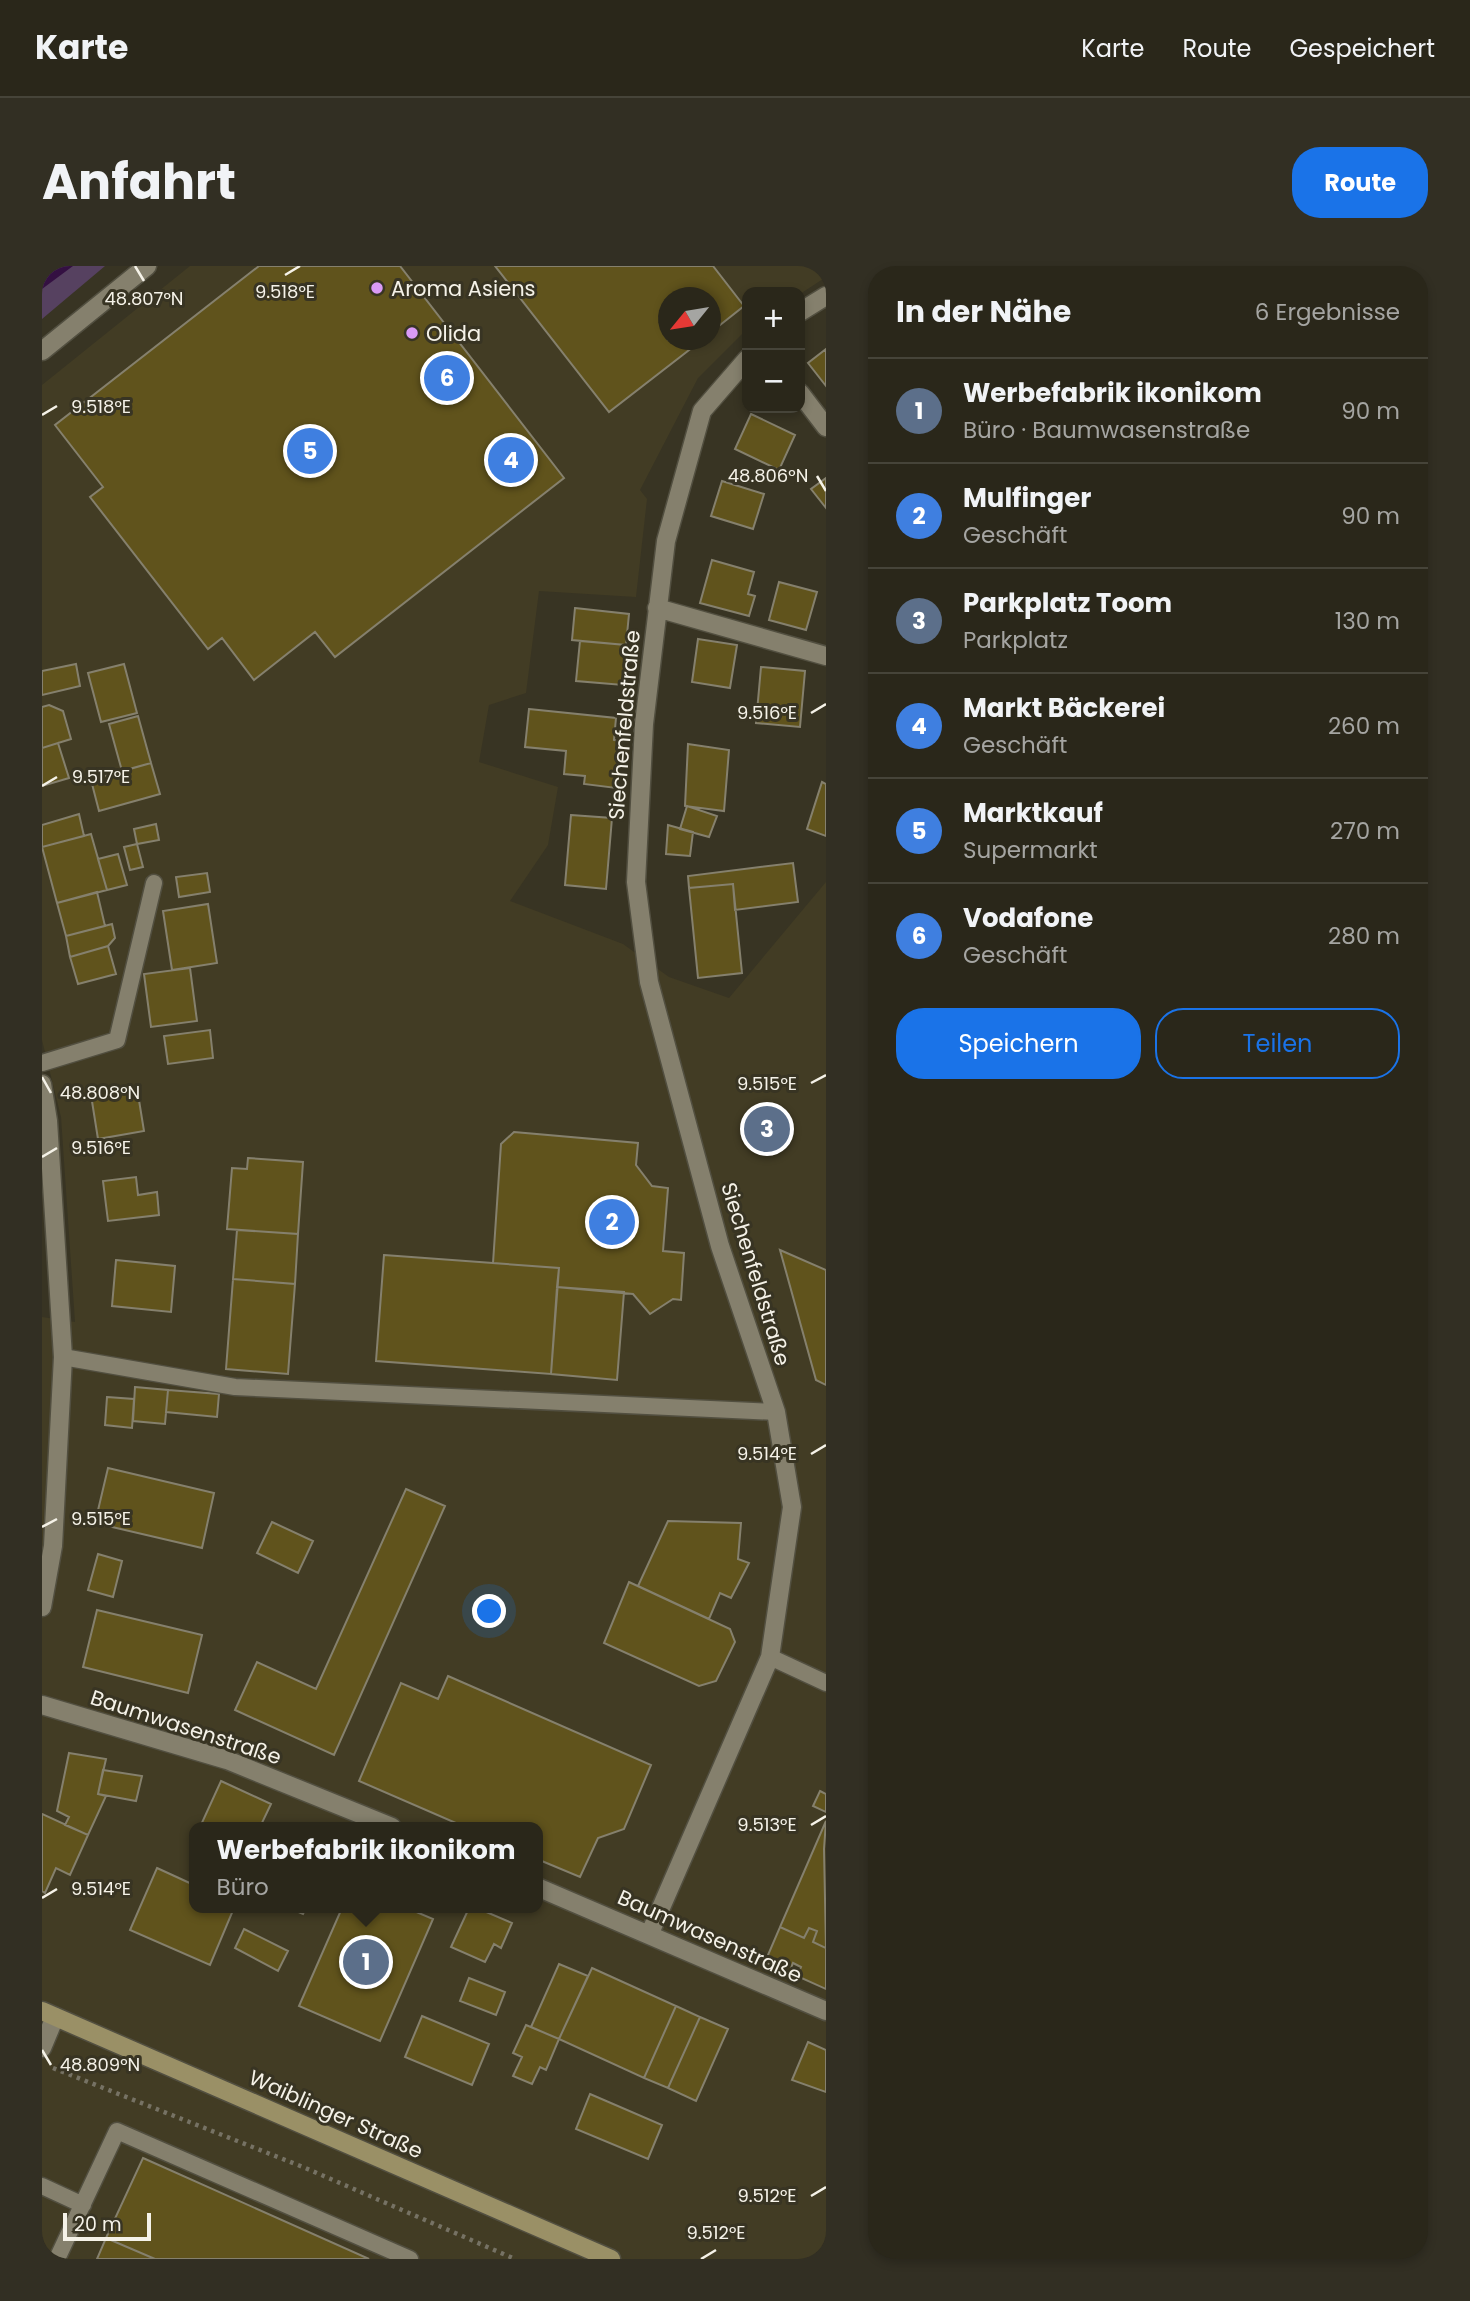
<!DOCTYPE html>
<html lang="de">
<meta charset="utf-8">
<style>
body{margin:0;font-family:Poppins,sans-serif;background:#322f23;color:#f1f3f6}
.controls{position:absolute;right:21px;top:21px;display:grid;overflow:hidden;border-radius:14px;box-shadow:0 4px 10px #0003}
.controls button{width:63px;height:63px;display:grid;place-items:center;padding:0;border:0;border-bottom:2px solid #464439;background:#2a271a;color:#f1f3f6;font:35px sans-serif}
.compass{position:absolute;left:616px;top:21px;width:63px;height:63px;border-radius:50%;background:#2a271a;box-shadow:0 4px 10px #0003;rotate:240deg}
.scale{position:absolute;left:21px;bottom:18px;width:88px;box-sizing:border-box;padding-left:7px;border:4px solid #f5f2e8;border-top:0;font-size:19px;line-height:24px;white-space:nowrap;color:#f5f2e8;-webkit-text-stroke:5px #383423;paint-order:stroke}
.you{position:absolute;left:448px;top:1346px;width:24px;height:24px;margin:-18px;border:5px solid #fff;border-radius:50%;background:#1a73e8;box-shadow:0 0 0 10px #1a73e833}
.badge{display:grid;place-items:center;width:46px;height:46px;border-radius:50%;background:#1a73e8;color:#fff;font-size:23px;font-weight:700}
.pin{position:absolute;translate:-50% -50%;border:4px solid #fff;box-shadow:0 2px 7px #0006}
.popup{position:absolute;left:147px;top:1556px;width:354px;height:91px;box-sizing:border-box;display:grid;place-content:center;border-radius:14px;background:#2a271a;filter:drop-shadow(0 2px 5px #0005);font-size:23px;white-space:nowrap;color:#a5a5a2}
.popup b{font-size:26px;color:#f1f3f6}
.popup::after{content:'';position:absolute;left:50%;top:100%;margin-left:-14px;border:14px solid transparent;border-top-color:#2a271a}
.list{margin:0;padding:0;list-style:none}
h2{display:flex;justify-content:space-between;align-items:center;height:91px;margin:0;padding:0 28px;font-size:30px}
h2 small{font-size:23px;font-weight:400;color:#a5a5a2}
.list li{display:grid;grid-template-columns:46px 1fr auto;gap:21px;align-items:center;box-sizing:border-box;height:105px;padding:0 28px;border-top:2px solid #464439}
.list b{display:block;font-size:26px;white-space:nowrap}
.list p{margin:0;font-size:23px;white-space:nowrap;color:#a5a5a2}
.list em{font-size:23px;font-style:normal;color:#a5a5a2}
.actions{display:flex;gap:14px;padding:21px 28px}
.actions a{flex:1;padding:16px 0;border:2px solid #1a73e8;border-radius:28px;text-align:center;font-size:24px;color:#1a73e8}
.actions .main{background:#1a73e8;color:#fff}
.map{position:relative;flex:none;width:784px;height:1993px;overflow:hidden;border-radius:28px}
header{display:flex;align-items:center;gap:42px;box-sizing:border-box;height:98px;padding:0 35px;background:#2a271a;border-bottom:2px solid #464439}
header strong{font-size:33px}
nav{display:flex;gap:38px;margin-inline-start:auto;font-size:24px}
.intro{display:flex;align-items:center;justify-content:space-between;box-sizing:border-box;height:168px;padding:0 42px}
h1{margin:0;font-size:49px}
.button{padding:18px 32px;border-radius:28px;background:#1a73e8;color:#fff;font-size:24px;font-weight:700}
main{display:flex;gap:42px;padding:0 42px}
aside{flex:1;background:#2a271a;border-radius:28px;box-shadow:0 4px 10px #0003}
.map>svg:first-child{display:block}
</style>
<header>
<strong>Karte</strong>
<nav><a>Karte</a><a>Route</a><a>Gespeichert</a></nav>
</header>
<div class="intro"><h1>Anfahrt</h1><a class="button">Route</a></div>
<main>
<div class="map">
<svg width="784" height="1993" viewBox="0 0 784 1993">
<rect width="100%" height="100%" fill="#383423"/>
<path fill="#423c24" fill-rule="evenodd" d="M148,0H784V11L758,28L705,26V63L656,112L598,224L605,233L594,331L497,325L484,427L447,439L437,496L516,521L506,579L468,635L581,678L627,711L687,732L784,616V1993H0V1051L33,1056L19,851L0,774V119ZM626,32H668V74H626ZM152,1561H495V1642H152Z"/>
<path fill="#564160" d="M0,0H63L0,53Z"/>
<path fill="#341042" d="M0,0H31L0,23Z"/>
<path fill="#60531c" stroke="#85806d" stroke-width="2" d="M217,0H358L522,212L293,391L273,366L212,414L180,372L166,383L48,231L61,221L13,159Z
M453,0H671L702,40L668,67V32H626V74H660L567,146Z
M784,83V120L766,97Z
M709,148L753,169L737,204L693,183Z
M784,212V242L769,223Z
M680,215L722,228L711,263L669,250Z
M670,294L712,306L706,328L713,330L707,350L658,337Z
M737,316L775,326L764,364L727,354Z
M533,342L587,348L584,379L530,374Z
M656,373L695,379L688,422L650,416Z
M538,375L584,379L581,419L534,415Z
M34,398L38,420L0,429V405Z
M82,398L95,447L59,456L46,407Z
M719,401L763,405L758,461L714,457Z
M7,439L21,445L29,473L0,482V441Z
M487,443L574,452L572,474L578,475L574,522L542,518L543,510L522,508L524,485L483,481Z
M96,450L109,497L80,505L67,458Z
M16,477L27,512L0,520V482Z
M646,478L687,484L682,545L643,540Z
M109,497L118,528L57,545L49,514Z
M780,516L784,518V570L765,563Z
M645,540L675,550L667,571L638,563Z
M37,548L42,570L0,581V559Z
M529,549L570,552L564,623L523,619Z
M114,558L117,574L95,578L92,563Z
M626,559L651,566L648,590L624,588Z
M49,568L65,624L15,637L0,581Z
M95,578L101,601L88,604L82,581Z
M76,588L85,619L65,624L56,593Z
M751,597L756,636L693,644L691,618L647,622L646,610Z
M165,607L168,626L137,631L134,611Z
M691,618L700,707L656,712L647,622Z
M55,626L63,660L24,670L15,637Z
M166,638L175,697L130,704L121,645Z
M70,658L73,672L66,680L28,691L24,670Z
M66,680L74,708L36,718L28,691Z
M148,702L155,755L109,761L102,708Z
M168,764L171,792L126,798L122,770Z
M95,822L102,865L56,873L49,829Z
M472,866L596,877L594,899L610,920L626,922L621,985L642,987L639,1034L631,1033L608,1048L591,1028L515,1021L517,1002L451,997L459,878Z
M206,892L261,896L256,968L185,963L190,902L205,903Z
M94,911L96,929L115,926L117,949L66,955L61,915Z
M195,964L256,968L253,1018L191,1013Z
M738,984L784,1004V1119L774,1114Z
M342,989L517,1002L509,1108L334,1095Z
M74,994L133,1000L129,1046L70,1040Z
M191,1013L253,1018L246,1108L184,1103Z
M515,1021L582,1026L575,1114L509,1108Z
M93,1121L126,1124L123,1158L91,1155Z
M126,1124L177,1128L175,1151L124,1146Z
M65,1131L92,1133L90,1162L63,1159Z
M66,1202L172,1227L160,1282L53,1257Z
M364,1223L403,1240L292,1489L193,1444L215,1396L274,1423Z
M626,1255L699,1257L696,1293L707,1297L689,1332L678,1327L667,1353L596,1320Z
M230,1256L271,1275L256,1307L215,1287Z
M56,1288L80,1295L71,1331L46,1324Z
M587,1316L688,1363L693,1376L674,1415L657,1420L562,1377Z
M55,1344L160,1369L146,1427L41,1401Z
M406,1410L609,1499L582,1563L556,1572L538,1611L495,1593V1561H423L317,1515L359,1417L396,1433Z
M27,1487L64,1493L56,1528L64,1530L46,1569L23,1559L27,1551L15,1545Z
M61,1504L100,1510L94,1535L56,1528Z
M179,1515L229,1538L218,1561H158Z
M778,1525L784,1528V1546L771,1540Z
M0,1548L46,1569L28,1609L14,1602L3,1627L0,1625Z
M784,1555L782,1583L784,1682L771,1676L775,1665L767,1662L762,1672L738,1661Z
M115,1602L152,1619V1642H192L168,1699L88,1664Z
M247,1642H264L261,1648Z
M300,1642H365L391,1653L338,1775L257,1740Z
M427,1642H435L470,1657L459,1682L452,1678L443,1696L409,1681Z
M738,1661L762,1672L767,1662L775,1665L771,1676L784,1682V1723L755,1710L759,1701L751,1697L747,1707L723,1696Z
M202,1663L246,1685L236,1705L193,1682Z
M517,1698L546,1710L517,1773L489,1761Z
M550,1702L634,1740L602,1812L517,1773Z
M427,1712L463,1726L454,1749L418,1735Z
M634,1740L658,1751L626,1822L602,1812Z
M380,1750L447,1778L430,1819L363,1791Z
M658,1751L686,1763L654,1835L626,1822Z
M484,1759L517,1773L504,1804L498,1801L490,1818L471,1810L480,1791L471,1787Z
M766,1776L784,1784V1826L750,1814Z
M548,1828L620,1859L606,1893L534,1863Z
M101,1892L327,1993H113L64,1972Z
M64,1972L113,1993H55Z"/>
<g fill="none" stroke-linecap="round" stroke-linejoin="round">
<g stroke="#524f40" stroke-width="19">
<path id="service" d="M0,797L75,774L112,617
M21,1091L193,1121L734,1146
M728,1391L784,1417
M0,1920L41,1939
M15,1993L75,1865L368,1993"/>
</g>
<g stroke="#524f40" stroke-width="21">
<path id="minor" d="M758,46L784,30
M0,85L105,0
M758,127L784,161
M615,342L784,390
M0,818L6,855L21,1091L11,1280L0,1341
M0,1439L185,1494L350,1561
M495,1621L784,1745
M608,1667L728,1391L750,1241L734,1146L678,980L607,716L594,616L602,458L624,275L660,145L705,93
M0,1782L13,1751"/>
</g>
<g stroke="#524f40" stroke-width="21">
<path id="secondary" d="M0,1745L569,1993"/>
</g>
<path stroke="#767264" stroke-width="4.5" stroke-dasharray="3.5 5" stroke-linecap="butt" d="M11,1802L261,1901L473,1993"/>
<use href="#service" stroke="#85806d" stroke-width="16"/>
<use href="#minor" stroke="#85806d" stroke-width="18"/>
<use href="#secondary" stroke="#9a9066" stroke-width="18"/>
</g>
<path fill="none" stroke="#f5f2e8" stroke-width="2.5" d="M93,0L102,15M243,9L258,0M0,149L15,140M775,210L784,225M769,447L784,438M0,520L15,511M0,811L9,827M769,817L784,809M0,891L15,882M769,1188L784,1179M0,1261L15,1253M769,1559L784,1550M0,1632L15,1623M0,1784L9,1799M769,1930L784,1921M659,1993L674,1984"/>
<g fill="#da9af6" stroke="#383423" stroke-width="2.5">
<circle cx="335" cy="22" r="7"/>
<circle cx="370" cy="67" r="7"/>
</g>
<g text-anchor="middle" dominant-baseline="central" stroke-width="6" stroke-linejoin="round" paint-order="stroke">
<g font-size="21" fill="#f5f2e8" stroke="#383423" text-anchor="start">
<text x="349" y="22">Aroma Asiens</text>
<text x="384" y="67">Olida</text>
</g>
<g font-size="21" fill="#f5f2e8" stroke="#383423">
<text transform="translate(582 459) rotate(-85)">Siechenfeldstraße</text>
<text transform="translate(714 1008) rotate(73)">Siechenfeldstraße</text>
<text transform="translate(144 1461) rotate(18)">Baumwasenstraße</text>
<text transform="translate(668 1670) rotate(24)">Baumwasenstraße</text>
<text transform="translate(294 1848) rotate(24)">Waiblinger Straße</text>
</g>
</g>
<g font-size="18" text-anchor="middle" fill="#f5f2e8" stroke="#383423" stroke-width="6" stroke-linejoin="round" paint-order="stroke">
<text x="243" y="32">9.518°E</text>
<text x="102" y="39">48.807°N</text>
<text x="59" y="147">9.518°E</text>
<text x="726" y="216">48.806°N</text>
<text x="725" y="453">9.516°E</text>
<text x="59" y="517">9.517°E</text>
<text x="725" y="824">9.515°E</text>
<text x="58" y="833">48.808°N</text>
<text x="59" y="888">9.516°E</text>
<text x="725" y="1194">9.514°E</text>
<text x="59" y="1259">9.515°E</text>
<text x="725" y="1565">9.513°E</text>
<text x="59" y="1629">9.514°E</text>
<text x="58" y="1805">48.809°N</text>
<text x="725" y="1936">9.512°E</text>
<text x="674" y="1973">9.512°E</text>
</g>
</svg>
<div class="controls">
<button>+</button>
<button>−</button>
</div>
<svg class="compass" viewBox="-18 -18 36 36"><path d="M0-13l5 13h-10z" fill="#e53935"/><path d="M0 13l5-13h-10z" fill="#a5a5a2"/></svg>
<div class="scale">20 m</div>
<div class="you"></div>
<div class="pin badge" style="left:324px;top:1696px;background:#5c6f8a">1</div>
<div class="popup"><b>Werbefabrik ikonikom</b>Büro</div>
<div class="pin badge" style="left:570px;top:956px;background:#3f7fe0">2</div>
<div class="pin badge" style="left:725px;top:863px;background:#5c6f8a">3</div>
<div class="pin badge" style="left:469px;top:194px;background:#3f7fe0">4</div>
<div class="pin badge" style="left:268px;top:185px;background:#3f7fe0">5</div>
<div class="pin badge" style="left:405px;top:112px;background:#3f7fe0">6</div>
</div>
<aside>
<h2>In der Nähe<small>6 Ergebnisse</small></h2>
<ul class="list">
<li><span class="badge" style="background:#5c6f8a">1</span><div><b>Werbefabrik ikonikom</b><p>Büro · Baumwasenstraße</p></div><em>90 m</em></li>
<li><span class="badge" style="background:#3f7fe0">2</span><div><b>Mulfinger</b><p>Geschäft</p></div><em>90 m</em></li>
<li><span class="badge" style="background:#5c6f8a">3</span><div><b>Parkplatz Toom</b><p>Parkplatz</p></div><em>130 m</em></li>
<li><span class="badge" style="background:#3f7fe0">4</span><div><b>Markt Bäckerei</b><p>Geschäft</p></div><em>260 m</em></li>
<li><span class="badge" style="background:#3f7fe0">5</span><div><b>Marktkauf</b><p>Supermarkt</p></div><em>270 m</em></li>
<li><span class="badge" style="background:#3f7fe0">6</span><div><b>Vodafone</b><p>Geschäft</p></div><em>280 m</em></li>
</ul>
<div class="actions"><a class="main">Speichern</a><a>Teilen</a></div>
</aside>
</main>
